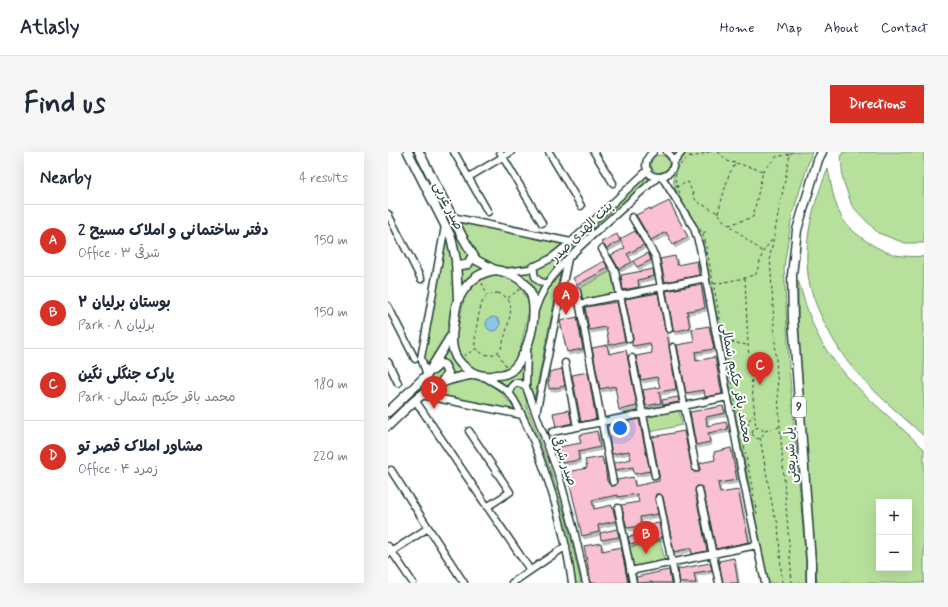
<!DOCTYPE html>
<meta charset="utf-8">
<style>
body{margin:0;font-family:Mynerve,"Playpen Sans Arabic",sans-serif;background:#f6f6f7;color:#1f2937}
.controls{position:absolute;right:12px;bottom:12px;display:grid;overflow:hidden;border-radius:0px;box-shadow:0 4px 16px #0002}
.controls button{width:36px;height:36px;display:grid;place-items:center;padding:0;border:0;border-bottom:1px solid #e0e1e3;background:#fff;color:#1f2937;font:20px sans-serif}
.you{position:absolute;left:232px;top:276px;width:14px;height:14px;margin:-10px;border:3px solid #fff;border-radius:50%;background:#1a73e8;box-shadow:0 0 0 6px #1a73e833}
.badge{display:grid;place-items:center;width:26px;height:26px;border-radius:50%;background:#d93025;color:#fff;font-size:13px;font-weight:700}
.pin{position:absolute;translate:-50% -33px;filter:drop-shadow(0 1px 2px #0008)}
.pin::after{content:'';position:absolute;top:21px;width:14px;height:12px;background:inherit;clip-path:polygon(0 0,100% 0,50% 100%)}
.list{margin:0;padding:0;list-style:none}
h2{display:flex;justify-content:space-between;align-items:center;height:52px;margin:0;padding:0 16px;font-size:17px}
h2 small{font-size:13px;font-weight:400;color:#747a83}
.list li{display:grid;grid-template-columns:26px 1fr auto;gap:12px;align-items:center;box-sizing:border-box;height:72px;padding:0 16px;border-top:1px solid #e0e1e3}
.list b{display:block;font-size:15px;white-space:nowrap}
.list p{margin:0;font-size:13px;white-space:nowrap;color:#747a83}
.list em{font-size:13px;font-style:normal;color:#747a83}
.map{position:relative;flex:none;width:536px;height:431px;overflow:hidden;border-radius:0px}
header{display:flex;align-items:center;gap:24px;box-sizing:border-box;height:56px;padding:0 20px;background:#fff;border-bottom:1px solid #e0e1e3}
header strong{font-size:19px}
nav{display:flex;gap:22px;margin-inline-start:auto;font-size:14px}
.intro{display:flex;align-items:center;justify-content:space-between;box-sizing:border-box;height:96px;padding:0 24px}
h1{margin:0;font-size:28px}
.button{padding:10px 18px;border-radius:0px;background:#d93025;color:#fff;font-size:14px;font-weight:700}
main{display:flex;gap:24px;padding:0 24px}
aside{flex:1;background:#fff;border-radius:0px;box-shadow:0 4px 16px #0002}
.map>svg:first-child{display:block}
</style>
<header>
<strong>Atlasly</strong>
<nav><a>Home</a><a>Map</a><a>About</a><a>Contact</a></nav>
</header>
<div class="intro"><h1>Find us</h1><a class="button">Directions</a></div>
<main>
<aside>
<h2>Nearby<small>4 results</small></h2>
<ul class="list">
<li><span class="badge">A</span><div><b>دفتر ساختمانی و املاک مسیح 2</b><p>Office · ۳ شرقی</p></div><em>150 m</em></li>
<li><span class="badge">B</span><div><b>بوستان برلیان ۲</b><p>Park · برلیان ۸</p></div><em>150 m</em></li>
<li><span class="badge">C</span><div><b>پارک جنگلی نگین</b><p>Park · محمد باقر حکیم شمالی</p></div><em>180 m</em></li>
<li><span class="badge">D</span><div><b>مشاور املاک قصر تو</b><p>Office · زمرد ۴</p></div><em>220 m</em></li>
</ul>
</aside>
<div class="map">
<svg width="536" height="431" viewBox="0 0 536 431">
<defs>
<filter id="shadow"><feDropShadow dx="2" dy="3" stdDeviation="0" flood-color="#0004"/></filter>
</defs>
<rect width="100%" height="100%" fill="#fff"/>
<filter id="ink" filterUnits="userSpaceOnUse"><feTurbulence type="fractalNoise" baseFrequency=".025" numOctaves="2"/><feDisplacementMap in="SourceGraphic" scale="8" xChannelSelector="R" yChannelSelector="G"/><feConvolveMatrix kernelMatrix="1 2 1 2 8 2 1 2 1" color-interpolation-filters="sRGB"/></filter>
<g filter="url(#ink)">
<path fill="#b7e09d" stroke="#6b8e68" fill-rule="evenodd" d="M23,0H27L81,103L80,108L76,109L72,107L67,86Z
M300,0H424L404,63L396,115L401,215L418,411V431H380L345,250L315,90C307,68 277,37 287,13C289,8 296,4 300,0Z
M455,0H536V91H517L490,81L464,54L455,28L453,4Z
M263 12a9 9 0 1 1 18 0a9 9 0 1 1-18 0Z
M440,17C443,32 445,47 452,62C459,79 490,99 508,103C517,105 527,104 536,105V284C514,264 490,244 470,222C456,207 446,190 437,172C430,158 424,144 421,129C414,92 425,51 440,17Z
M258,25L262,27L169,111L159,126H154L150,124L149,117L167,107L187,91Z
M70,69L174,92C170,96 165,101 160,104C140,115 112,122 93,106C83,97 77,81 70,69Z
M58,82L62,92L65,113L67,149L60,184L41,217L36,204Z
M87,109L98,117C86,119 79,125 73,135L72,116C79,118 82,115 87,109Z
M143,119C143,127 148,131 155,133L148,148C145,135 140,128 129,121Z
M223,119L227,141L193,148L191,137Z
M106,122L125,127L131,133L140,149L141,158L133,194L128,208L119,216L109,220L98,221L91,220L75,209L69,201L67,190L77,142L82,134L97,124ZM109,166L112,169L111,176L103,178L98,173Z
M172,122L146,248C145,243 143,238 142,233C137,209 147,157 160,136C163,131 168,127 172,122Z
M410,128C417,150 424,176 437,196C463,235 503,265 536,297V431H429L412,206L410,161ZM491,350H521V416H491Z
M61,194C63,206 70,212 77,221H71L61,225L64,220L61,211L56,208L51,210Z
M135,211L134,229L131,226C125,228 121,230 119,236L108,228C120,227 129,222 135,211Z
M54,217L56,220L54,226L38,236L35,233L49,218Z
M83,226C105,229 115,242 128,259L40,242L55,233Z
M131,234L137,240L139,255L165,325L178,367L193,431H188L179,387L166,339L127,244L125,239L127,235Z
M291,258L294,273L262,280L259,265Z
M272,388L277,409L244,415L240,395Z"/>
<path fill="#8bc5ea" stroke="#608fa1" d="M98 172a7 7 0 1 1 14 0a7 7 0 1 1-14 0Z"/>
<path fill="#fac0d3" stroke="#1f3d34" filter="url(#shadow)" d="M281,49L300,85L285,93L278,80L263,88L248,63L262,56L263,58Z
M247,79L256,93L239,102L244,110L231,117L223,103L237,96L232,87Z
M229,82L232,89L219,96L215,93L213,90Z
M260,101L263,108L249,115L245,109Z
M287,104L289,113L309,109L311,123L277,130L272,107Z
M216,109L220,116L189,133L185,126Z
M265,117L266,124L250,128L251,135L235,138L233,123Z
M313,132L317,156L299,159L302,176L285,180V176L278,139Z
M270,141L277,178L279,181L288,237L271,240L273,251L258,254L255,238L272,235L269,225L253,228L248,204L264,201L262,191L244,194V191L245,186L237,147Z
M229,150L237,189L221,193L218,175L201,178L197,155Z
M189,165L195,197L179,200L172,169Z
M321,174L326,197L307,200L308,209L327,205L334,242L317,245L316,238L298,241L289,193L306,190L304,177Z
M219,193L221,202L238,198L249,254L231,258L227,234L212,237L204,196Z
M174,217L177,234L161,237L160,229H161V220Z
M200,220L208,267L193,270L184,223Z
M290,245L291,250L275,253L274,248Z
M335,254L337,261L318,265L319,274L338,270L340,277L320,281L322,290L308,293L302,260Z
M181,258L184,271L168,275L165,261Z
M251,267L262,319L246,322L245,315L227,318L226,311L243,307L241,299L224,302L219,274Z
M209,279L212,295L190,300L191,308L174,311L171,295L193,291L191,283Z
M296,279L304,317L306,320H309L312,318V311L327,308L326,300L343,296L349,328L330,331L332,341L350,338L361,390L328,397L315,337L314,335L310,334L308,335L307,339L319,399L304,402L303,396L286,400L275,345L272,342H268L267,345L270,362L252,365L253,374L239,376L233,353L251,350L249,342L230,345V343L204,348L206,357L224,353L228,369L210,373L211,380L194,384L179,320L199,316L197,308L214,305L216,313L217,312L219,329L223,334L228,333L229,328L245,325L247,334L271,329V323L264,285Z
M271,371L274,386L242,392L240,385L257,382L255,374Z
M229,377L231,385L213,388L212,381Z
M213,391L214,399L233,395L240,431H203L196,394Z
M346,406L350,431H335L331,409Z
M322,411L324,418L306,421L308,431H292L290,417Z
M280,418H281L283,431H264V430L249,431L248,425Z"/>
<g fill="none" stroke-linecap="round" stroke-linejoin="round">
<g stroke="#1f3d34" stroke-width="9">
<path id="minor" d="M66,0L100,60
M112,0L154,71
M161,0L193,54
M206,0L225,31
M265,0C261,3 258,8 258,14C262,38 301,18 279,0
M286,10L294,0
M81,25L123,0
M274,25L306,76L312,96L355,327L377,431
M0,62L33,127
M64,65L183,90
M244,65L267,104L281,177
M214,97L227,119L241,187
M146,114C145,126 149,130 160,132
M117,120L141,117L162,107L183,90L260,18
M189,139L225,330
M191,152L318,126
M0,154L27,207
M147,158C159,121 189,97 217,72C235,56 252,40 270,25
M285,195L308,316
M139,198L138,235L172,327L186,378L198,431
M244,206L267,324
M0,210L10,231
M177,211L189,275
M39,223L33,206L57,74
M97,225C104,230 116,235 122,242C131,254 137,270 143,283C163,331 177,380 184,431
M121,242L123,235L127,231H131L138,235
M33,243L134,263
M27,248L142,418
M148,262L180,107
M81,279L122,340L99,355
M164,280L340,245
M3,318L76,431
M311,338L331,431
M271,346L288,431
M230,356L245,431
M0,394L25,431
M0,402L40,376
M242,419L369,393
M124,431L178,394"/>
</g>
<g stroke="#1f3d34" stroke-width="11">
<path id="major" d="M20,0L63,85L68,108L70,147
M31,0L74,84L88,108L107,118
M68,112L74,113L80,112L85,103
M108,118C119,120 129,124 137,132C155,150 142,204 123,219C120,221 114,223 109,223C105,224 101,225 97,224C86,224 73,214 68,205C62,193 64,182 66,169C67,162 67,153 71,146C79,130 91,120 108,118Z
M45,218L52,212L56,213L60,221L54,230
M0,260L39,223L63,184
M0,274C16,259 33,240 53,231C64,226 75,224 87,222
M423,431V410L405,168L404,123L409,78L430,8L434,0"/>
</g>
<path stroke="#1f3d34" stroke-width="1" stroke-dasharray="3 3" stroke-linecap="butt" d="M330,0L341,10L348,11
M302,4L305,5L321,0
M292,13L306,0
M288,21C286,29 289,36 293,43
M288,35L300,30L308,49L330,61L336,69L375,100
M330,61L341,22L348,11L375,19
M341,73L365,65L375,19L388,5L402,2L401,0
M312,77L317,88L369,362
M315,81L319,79
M357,126L360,193L368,276
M94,131L99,143
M326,132L357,126L368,122L375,100L385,86
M110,141C115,143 120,145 122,151C125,161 116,186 113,197C105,206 95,204 87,196C86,187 91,154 96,147C99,142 105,142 110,141Z
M120,146L132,137
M337,189L359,193
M110,201L118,214
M76,204L87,197
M364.5 281a5.5 5.5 0 1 1 11 0a5.5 5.5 0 1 1-11 0Z
M353,277H356L358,280H364
M377,279L391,275
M360,280C359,272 360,268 366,262
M372,286L386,363L390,371L394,431
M404,431L392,275L382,104L402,2L405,0"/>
<use href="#minor" stroke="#fff" stroke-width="6"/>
<use href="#major" stroke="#fff" stroke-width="8"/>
</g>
</g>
<g text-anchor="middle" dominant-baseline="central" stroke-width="4" stroke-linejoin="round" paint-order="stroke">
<rect fill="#fff" stroke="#627771" stroke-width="1" x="404" y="245" width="14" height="20" rx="3"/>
<g font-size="12" font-weight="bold" fill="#1f3d34">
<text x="411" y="255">9</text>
</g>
<g font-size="13" fill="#1f3d34" stroke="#fff">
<text transform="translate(60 54) rotate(64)">صدر غربی</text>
<text transform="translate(194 80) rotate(-44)">بنت الهدی صدر</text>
<text transform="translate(348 231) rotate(79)">محمد باقر حکیم شمالی</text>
<text transform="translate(403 303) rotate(-94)">پل شریعتی</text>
<text transform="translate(176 309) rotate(71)">صدر شرقی</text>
</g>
</g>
</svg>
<div class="controls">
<button>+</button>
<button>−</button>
</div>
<div class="you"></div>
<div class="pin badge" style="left:178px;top:163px">A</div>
<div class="pin badge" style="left:258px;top:402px">B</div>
<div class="pin badge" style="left:372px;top:233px">C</div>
<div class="pin badge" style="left:46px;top:257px">D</div>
</div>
</main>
